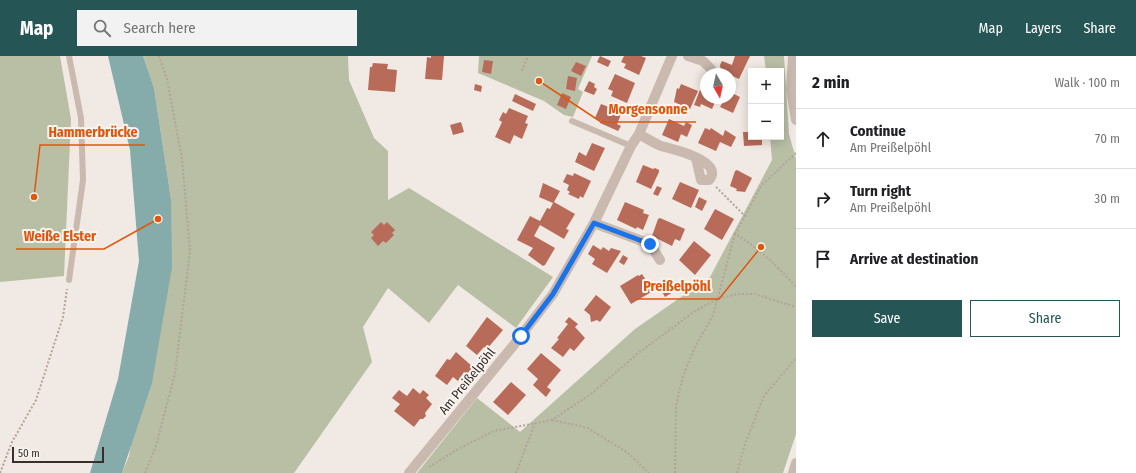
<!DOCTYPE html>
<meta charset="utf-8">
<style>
body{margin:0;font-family:"Fira Sans Condensed",sans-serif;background:#f2f2f2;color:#202124}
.controls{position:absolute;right:12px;top:12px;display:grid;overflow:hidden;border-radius:0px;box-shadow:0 2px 10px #0003}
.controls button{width:36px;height:36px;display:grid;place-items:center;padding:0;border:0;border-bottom:1px solid #e0e0e0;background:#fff;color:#202124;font:20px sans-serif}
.compass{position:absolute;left:700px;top:12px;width:36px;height:36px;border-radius:50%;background:#fff;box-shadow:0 2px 10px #0003;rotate:171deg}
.scale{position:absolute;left:12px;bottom:10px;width:92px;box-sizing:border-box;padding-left:4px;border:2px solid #382f2c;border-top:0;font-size:11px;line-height:14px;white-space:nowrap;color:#382f2c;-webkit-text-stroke:3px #f9f4ef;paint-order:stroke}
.stop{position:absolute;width:12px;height:12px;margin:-9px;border:3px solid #1a73e8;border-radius:50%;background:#fff}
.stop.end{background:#1a73e8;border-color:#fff;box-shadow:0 1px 4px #0008}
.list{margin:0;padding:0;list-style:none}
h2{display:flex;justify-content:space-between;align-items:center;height:52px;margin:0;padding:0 16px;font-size:17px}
h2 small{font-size:13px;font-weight:400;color:#757577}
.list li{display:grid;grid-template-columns:26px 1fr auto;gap:12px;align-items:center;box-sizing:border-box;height:60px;padding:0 16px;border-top:1px solid #e0e0e0}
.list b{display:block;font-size:15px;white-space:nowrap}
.list p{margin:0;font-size:13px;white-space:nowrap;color:#757577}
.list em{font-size:13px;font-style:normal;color:#757577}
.actions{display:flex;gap:8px;padding:12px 16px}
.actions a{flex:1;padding:9px 0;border:1px solid #265556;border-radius:0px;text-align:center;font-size:14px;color:#265556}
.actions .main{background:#265556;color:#fff}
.icon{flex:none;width:22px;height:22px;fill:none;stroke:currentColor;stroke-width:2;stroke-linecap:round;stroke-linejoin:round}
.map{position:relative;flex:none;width:796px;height:417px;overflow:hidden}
header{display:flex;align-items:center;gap:24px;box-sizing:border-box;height:56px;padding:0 20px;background:#265556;color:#fff}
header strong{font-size:19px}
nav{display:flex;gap:22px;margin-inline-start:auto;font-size:14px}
.search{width:280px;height:36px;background:#f2f2f2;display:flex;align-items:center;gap:10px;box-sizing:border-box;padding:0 14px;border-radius:0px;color:#757577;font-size:15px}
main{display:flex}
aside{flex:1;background:#fff}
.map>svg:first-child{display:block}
</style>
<header>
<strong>Map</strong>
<div class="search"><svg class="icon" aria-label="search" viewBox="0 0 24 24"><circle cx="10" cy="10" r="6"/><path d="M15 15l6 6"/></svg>Search here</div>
<nav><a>Map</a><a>Layers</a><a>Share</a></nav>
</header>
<main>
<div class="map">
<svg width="796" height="417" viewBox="0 0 796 417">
<rect width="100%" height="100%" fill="#f1e9e3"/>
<path fill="#b8bfa4" d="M0,0H60L71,63L64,220L0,226Z
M143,0H348L349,24L374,82L388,95V144L409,132L553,221L516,272L458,229L429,267L388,232L363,271L372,306L294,417H122L129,400L171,143L154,32Z
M479,0H592L578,33L583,36L573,61L564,59L544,45L478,17Z
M764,0H784L789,78L796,103V378L783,417H417L477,342L520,376L635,273L710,221L772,104L770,81H781V15H766Z"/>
<path fill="#85abab" d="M108,0H143L154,32L171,143L172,211L152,327L122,417H90L118,323L139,205L130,94Z"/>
<path fill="#b86b59" d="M431,0H444L442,24L425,23L427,1L431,2Z
M600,0L611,5L608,11L597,6Z
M624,0H641L646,2L639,19L624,12L626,8L621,6Z
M735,0H750L739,23L721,15L720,9L722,5L732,9Z
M484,4L493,5L491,18L482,16Z
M576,6L586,10L581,20L571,15Z
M373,7L388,8L387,13L397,14L395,36L368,34L370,11H372Z
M615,18L635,27L627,47L611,40L613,35L608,33Z
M568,20L577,22L575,35L566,33Z
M589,25L595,28L594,31L597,33L594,39L584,35Z
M475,28L482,30L481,36L474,34Z
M681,28L698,35L690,53L674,46L677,32L679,33Z
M700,34L706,37V42H717L712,53L701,48L700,51L694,49Z
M730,36L740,41L733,57L720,51L725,42H730Z
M562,37L571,41L566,53L557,49Z
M515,38L536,48L533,55L512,45Z
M601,48L622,56L617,68L621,70L618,75L600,67L601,65L595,62Z
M509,52L528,60L525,67L528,68L522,83L514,79L510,88L495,81L502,66L499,64L503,56L506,58Z
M669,63L684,70L686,66L692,69L687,81L681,78L678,86L662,79Z
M461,66L464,76L453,79L450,69Z
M705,72L710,74L711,72L723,80L725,74L736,81L731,91L720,86L716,95L698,87Z
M743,76H751V81H762V89L744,90Z
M592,87L605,92L594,115L575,106L579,96L586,100Z
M643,109L653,113L655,112L659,114V116L651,133L636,126Z
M737,114L752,122L745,136L736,135L737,133L730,130L735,115Z
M574,117L591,125L583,142L580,140L579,143L568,138L570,136L567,134L569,129L563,126L567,118L573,120Z
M680,126L699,134L691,152L672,143Z
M543,127L560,135L554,146L575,158L566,173L569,174L564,183L540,169L534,180L555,192L545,209L543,210L528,199L533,192L517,184L530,160L540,165L547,152L550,153L553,147L539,141Z
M657,130L662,132L658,140L653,138Z
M699,141L707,145L702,155L695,151Z
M625,146L644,154L643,157L649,159L643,174L637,171L636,173L617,164Z
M715,153L734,163L722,184L704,173Z
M660,162L685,173L680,185L675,183L672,190L652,180L658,163Z
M381,166L384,169L387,166L395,174L392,177L394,179L386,187L383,185L378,190L371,182L374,179L371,176Z
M694,185L711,199L695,219L679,204Z
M593,189L601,194L603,191L609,195L611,192L621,195L607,217L592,208L595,203L588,198Z
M623,199L628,202L624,209L619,206Z
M642,218L653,235L631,248L620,230L638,219L639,220Z
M668,225L673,236L665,241L659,230Z
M596,239L611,251L600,266L597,264L591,266L590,259L584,254Z
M487,261L503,274L487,293L484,291L477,299L466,290Z
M569,261L578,268L575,271L585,282L574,295L570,292L563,301L551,292L559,283L557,282L568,268L565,266Z
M456,296L473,311L467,318L464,316L458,325L453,321L447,329L435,320L447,303L450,304Z
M541,297L561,314L547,331L551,334L546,341L533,329L538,323L527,313Z
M511,326L526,339L508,359L493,346Z
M413,332L420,338L423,334L429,339L426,342L432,348L425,357L426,360L423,363H420L414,371L394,355L400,348L392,342L399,334L407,340Z"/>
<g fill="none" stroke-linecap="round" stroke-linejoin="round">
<path stroke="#b4a39a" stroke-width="2" stroke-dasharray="2 2" stroke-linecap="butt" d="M522,15L528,0
M716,131L745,160L735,178C759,192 777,210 796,231
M745,160L761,130L796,97
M552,364L588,372L628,397L649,417
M429,411L458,393L494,375L552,364L591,338L637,298L695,255L717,243L737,238H755L796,251
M0,417L12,386L36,344L63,261L67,233
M145,417L156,390L175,317L190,195L182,103L167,23L159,0
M516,417L535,367
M675,417L676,350L683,320L695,291L713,259L735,178
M737,417L745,388L764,340L796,302"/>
<path stroke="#c9b9af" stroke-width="6" d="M69,0L81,62L83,124L69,224
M572,65L631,90"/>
<path stroke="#c9b9af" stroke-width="10" d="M688,0L703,5L711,13
M793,0L791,34L796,64
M639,78C646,82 654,87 661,90C673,93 725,105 709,124H701L696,102
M594,167L650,188L660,204
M409,417L513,290L553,238L594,167L631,90L639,78L672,0
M793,417L796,407"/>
</g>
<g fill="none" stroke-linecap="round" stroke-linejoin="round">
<path stroke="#1a73e8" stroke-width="5" d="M521,280L553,238L594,167L650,188"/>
</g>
<g text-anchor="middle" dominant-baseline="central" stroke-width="4" stroke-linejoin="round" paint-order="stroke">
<g font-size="13" fill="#382f2c" stroke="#f9f4ef">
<text transform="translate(467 325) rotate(-51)">Am Preißelpöhl</text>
</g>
</g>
<path fill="none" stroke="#df570e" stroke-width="1.5" d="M539 25L601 66H696M34 141L40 89H145M158 163L104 193H16M761 191L719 243H636"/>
<g fill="#df570e" stroke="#f9f4ef" stroke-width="1.5">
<circle cx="539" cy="25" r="4"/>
<circle cx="34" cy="141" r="4"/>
<circle cx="158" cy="163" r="4"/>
<circle cx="761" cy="191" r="4"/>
</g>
<g font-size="14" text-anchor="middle" font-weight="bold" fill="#df570e" stroke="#f9f4ef" stroke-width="4" stroke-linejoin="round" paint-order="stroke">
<text x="648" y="58">Morgensonne</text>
<text x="93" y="81">Hammerbrücke</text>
<text x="60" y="185">Weiße Elster</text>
<text x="677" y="235">Preißelpöhl</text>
</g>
</svg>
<div class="controls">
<button>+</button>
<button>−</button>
</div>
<svg class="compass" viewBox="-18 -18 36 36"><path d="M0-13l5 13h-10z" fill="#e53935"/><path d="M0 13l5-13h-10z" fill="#757577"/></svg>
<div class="scale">50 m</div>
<div class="stop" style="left:521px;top:280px"></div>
<div class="stop end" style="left:650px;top:188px"></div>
</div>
<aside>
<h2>2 min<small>Walk · 100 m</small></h2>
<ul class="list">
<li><svg class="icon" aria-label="ahead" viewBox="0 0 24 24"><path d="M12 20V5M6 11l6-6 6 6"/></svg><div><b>Continue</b><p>Am Preißelpöhl</p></div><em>70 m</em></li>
<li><svg class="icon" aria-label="right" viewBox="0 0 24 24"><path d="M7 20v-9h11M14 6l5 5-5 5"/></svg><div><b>Turn right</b><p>Am Preißelpöhl</p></div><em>30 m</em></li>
<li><svg class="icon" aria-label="arrive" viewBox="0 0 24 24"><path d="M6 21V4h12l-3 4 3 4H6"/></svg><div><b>Arrive at destination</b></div></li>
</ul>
<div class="actions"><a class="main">Save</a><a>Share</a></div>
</aside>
</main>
